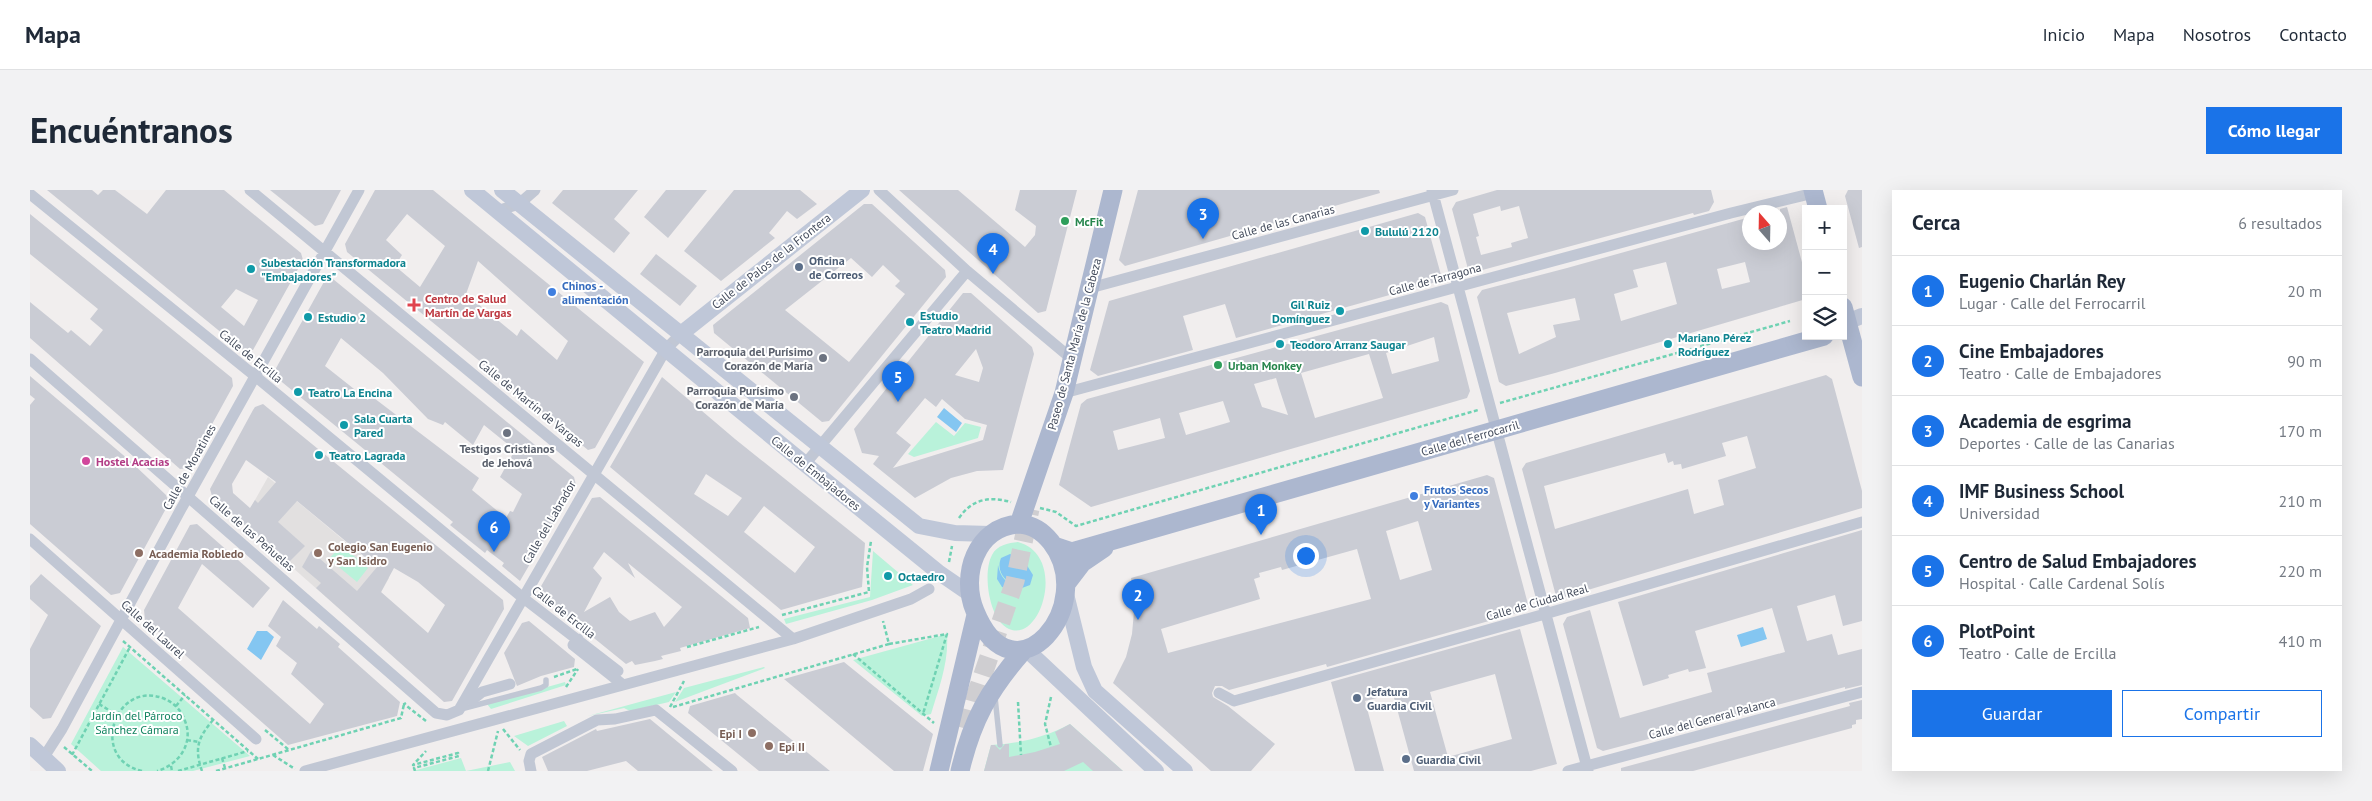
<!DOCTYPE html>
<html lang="es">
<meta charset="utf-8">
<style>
body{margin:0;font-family:"PT Sans",sans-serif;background:#f2f2f3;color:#1f2937}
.controls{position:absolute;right:15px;top:15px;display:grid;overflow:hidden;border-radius:0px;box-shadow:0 5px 20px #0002}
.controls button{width:45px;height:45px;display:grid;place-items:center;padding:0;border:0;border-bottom:1px solid #e0e1e3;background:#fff;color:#1f2937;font:25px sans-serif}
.compass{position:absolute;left:1712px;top:15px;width:45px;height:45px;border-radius:50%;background:#fff;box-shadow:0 5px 20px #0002;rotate:340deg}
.you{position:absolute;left:1275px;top:365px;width:18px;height:18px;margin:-12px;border:4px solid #fff;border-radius:50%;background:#1a73e8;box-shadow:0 0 0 8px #1a73e833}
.badge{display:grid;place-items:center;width:32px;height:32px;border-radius:50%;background:#1a73e8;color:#fff;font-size:16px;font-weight:700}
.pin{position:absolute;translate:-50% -41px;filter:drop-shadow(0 1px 2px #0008)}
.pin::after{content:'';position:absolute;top:26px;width:18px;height:15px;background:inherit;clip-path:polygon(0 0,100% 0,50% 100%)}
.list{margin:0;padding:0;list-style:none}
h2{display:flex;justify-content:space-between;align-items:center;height:65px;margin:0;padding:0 20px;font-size:21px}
h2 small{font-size:16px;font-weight:400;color:#747a83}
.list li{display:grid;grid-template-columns:32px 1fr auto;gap:15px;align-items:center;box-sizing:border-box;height:70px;padding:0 20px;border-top:1px solid #e0e1e3}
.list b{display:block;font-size:19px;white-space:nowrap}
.list p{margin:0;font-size:16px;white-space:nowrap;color:#747a83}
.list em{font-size:16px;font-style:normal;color:#747a83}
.actions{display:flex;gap:10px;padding:15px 20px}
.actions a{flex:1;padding:11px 0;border:1px solid #1a73e8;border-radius:0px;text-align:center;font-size:18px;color:#1a73e8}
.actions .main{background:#1a73e8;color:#fff}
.icon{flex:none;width:28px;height:28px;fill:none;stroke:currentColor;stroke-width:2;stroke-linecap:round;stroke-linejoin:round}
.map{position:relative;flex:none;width:1832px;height:581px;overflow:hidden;border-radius:0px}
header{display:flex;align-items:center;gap:30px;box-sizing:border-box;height:70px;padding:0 25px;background:#fff;border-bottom:1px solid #e0e1e3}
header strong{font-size:24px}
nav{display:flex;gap:28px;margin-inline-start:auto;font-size:18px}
.intro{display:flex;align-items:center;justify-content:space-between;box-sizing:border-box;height:120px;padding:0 30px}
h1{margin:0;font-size:35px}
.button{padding:12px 22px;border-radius:0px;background:#1a73e8;color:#fff;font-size:18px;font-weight:700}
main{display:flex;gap:30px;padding:0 30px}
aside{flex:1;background:#fff;border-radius:0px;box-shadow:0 5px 20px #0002}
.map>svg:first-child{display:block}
</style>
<header>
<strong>Mapa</strong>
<nav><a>Inicio</a><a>Mapa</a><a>Nosotros</a><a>Contacto</a></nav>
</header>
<div class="intro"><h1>Encuéntranos</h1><a class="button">Cómo llegar</a></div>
<main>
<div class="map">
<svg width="1832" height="581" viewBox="0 0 1832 581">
<rect width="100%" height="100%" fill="#f1eeee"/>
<path fill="#e2e0e0" d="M238,287L359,388L331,438L212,333Z"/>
<path fill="#b9f2da" d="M906,232L924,246L935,233L951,237L948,248L884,267L878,264Z
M988,352C1036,365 1013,448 982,440C959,434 952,383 962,365C967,355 978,353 988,352Z
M311,355L338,378L327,392L299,369Z
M843,361L883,395L842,410L756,434L754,429L840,407Z
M917,444C919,472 909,498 901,524L892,526L823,470Z
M93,457L220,566L163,581H71L41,554Z
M734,477L735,478L645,512L654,498Z
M535,492L536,495L461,519L457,514Z
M646,502L639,512L600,521L594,518L558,526Z
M534,531L537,536L498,556L484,546Z
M1040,534L1093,581H954L961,555C988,554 1016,547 1040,534Z
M431,568L436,581L480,572L485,581H383Z"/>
<path fill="#84c6f1" d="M914,218L932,233L926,242L907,227Z
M980,364L993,369L1003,385L1000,395L984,401L972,397L967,389L968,375C970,387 978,396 990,398C978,394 965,383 971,368Z
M1733,437L1737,449L1711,457L1707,445Z
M227,441H237L244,447L231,470L217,459Z"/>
<path fill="#caccd4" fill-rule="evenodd" d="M17,0H62L68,5L73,0H85L117,24L136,0H194L271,63L273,70L223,160L215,162ZM206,99L228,110L214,136L191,117Z
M240,0H311L293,34L285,36Z
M345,0H403L614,172L565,258L558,260L317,62L315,54ZM377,24L415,56L390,97L365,76L372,65L356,50ZM448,71L538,151L527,170L491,139L487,146L436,104Z
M533,0H608L584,29L600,43L584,63L522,13Z
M636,0H677L638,48L614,27Z
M704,0H770L787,14L767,29L757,21L739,43L745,48L691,91L654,61Z
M869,0H928L995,57L1005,45L1006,36L985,20L990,0H1047L1016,121L1008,123Z
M1108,0H1349L1350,3L1095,76L1089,70Z
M1467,0H1681L1684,12L1679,21L1664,25L1663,23L1445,82L1438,79L1422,19L1426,12ZM1470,16L1471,21L1489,16L1498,48L1481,53L1482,57L1451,65L1446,47L1449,46L1443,24Z
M1818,0H1832V57L1829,58L1815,6Z
M834,14H842L915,80L916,87L799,231L792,232L684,143L683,135ZM821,68L842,87L853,75L870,91L865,96L875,104L819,172L755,120Z
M1757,17L1776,87V109L1525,183L1476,196L1469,192L1447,107L1452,100L1537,78L1720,27V52H1750V19ZM1636,72L1647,114L1591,131L1584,104L1608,97L1603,80ZM1715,72L1720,92L1692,99L1687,79ZM1545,108L1550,130L1523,135L1526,147L1489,164L1477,123Z
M1388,23L1395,27L1411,85L1406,92L1206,148L1195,114L1153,126L1163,160L1068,186L1060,180L1079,111Z
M0,24L202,188L203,196L158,278L150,279L0,148V112L38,143L41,140L60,156L73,140L60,129L68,119L0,64Z
M626,64L667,96L650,116L610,84Z
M303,89L544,287L546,295L490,391L472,376L474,373L457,360L455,363L420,335L423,332L247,188L245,180L295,90ZM311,148L353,183L398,229L413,235L415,232L443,255L454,235L485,260L470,287L492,304L483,322L480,321L476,328L442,300L449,288L340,205L338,210L295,176Z
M933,103H941L1002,157L1004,164L973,280L947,281L921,288L885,308L843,274L849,266L832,263L824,239ZM946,159L953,178L949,192L925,185ZM895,208L906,217L912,209L935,229L957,235L953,250L863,278L881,255L866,243Z
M1411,112L1418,115L1440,201L1437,208L1061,317L1029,295L1051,214L1057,209ZM1404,147L1409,171L1362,184L1356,163ZM1339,164L1353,208L1285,228L1271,183ZM1246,188L1249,198L1258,225L1232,217L1224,194ZM1193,211L1200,232L1156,245L1149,223ZM1130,228L1135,248L1088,260L1083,241Z
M1796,185L1802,189L1832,301V318L1531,408L1526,406L1492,279L1496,273ZM1717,246L1726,278L1688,290L1694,315L1664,324L1658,299L1525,339L1514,296L1635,263L1638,273L1643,271L1644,275L1651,274L1652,279L1696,266L1692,253Z
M0,186L99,270L136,305L139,313L90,403L81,405L0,334V215L5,209L0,205Z
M632,187L705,249L835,353L832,397L751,420L580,277ZM676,284L712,308L698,326L664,304ZM734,316L785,357L765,383L714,342Z
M233,214L473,410L474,419L422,511L414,512L286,398L291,393L272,377L281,361L327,401L347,377L267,311L248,332L275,356L258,373L182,306L180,299L223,220L225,217ZM216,270L246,292L228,313L225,310L220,318L203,303L202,294ZM364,378L388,392L415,415L398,443L351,402Z
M1457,285L1464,288L1498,414L1494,421L1297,477L1296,474L1199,500L1192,496H1185L1182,503L1183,507L1198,516L1245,554L1221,581H1181L1083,493L1096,467L1102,444L1105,410L1101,388ZM1388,331L1402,380L1370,390L1356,341ZM1327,359L1341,409L1138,463L1131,439L1230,409L1224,389L1230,387L1229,383L1251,377L1252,380Z
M570,307L718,428L720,438L650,458L651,461L631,466L633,469L625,471L605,475L602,471L596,474L512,406L510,398L562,308ZM574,362L605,388L598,373L652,417L634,437L625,422L600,431L589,422L580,407L554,422L572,388L563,378Z
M167,334L240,398L223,418L172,374L148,418L280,534L294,514L261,484L267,473L246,456L251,447L238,436L253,410L287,439L289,436L310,454L308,457L370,512L367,526L258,555L115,430L114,420L160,335Z
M1832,340V431L1813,436L1805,405L1767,416L1777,451L1802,444L1808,465L1832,459V495L1815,499V497L1573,561L1567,558L1533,434L1537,427L1560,420L1590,528L1682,502L1677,483L1755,462L1742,418L1665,441L1676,478L1659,482L1658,479L1638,485L1639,488L1613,496L1588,412Z
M11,384L71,436L21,528L13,529L0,517V459L18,425L0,409V396Z
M499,431L545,469L544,477L511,486L487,496L474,463L492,433Z
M1490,439L1527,574L1501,581H1384L1363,504L1335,511L1354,581H1325L1301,492ZM1465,484L1482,549L1418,567L1400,502Z
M814,472L903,544L893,581H864L754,489Z
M705,503L707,505L800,581H729L658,523L660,516Z
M1832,510V529L1826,530V534L1822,535V538L1663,581H1591V578L1820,516L1819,513Z
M620,529L683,581H608L596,571L557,581H518L512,567L566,539L567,541Z
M1040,534L1093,581H1063L1053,572L1034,581H954L961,555H965L970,560L975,554H979V567L1005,562L1030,554L1025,542Z"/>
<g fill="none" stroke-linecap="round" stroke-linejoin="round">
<path stroke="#cfced1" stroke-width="19" stroke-dasharray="19 9" stroke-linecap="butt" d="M937,539L947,502L985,391L1000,319"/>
<path stroke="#6fd2b3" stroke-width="2.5" stroke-dasharray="4 2.5" stroke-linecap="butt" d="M1470,213L1760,131
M1010,318L1026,322L1046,336L1448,220
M929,328C942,309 959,306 981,312
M919,372L922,356
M752,425L839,402L837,377L841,351
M93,451L228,569
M859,454L917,444L893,524
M657,457L729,437
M823,464L904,533
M524,487L547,479
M536,497L548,479
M1021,507L1015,534L1021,557
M988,512L991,565
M376,513L374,514L396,531
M69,514L87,525
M146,516L155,505
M640,517L654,491
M643,517L859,454L853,431
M473,539L490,560
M235,540L259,560
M157,550L169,552
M34,557L62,581
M42,565L100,457
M243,565L265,579
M192,568L195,578
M141,576L142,581
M112,581C58,569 85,488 135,509C144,513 152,521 155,531C164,553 149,575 127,581
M148,581L218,561
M172,581C164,558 168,548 183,530
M186,581L371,528L374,514
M385,581L384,578L429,566L428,563L383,575L396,561
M458,581L468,541"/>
<path stroke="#c1c7d4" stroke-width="5.5" d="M965,507L970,555
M431,519L511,498L516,495V490"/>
<path stroke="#c1c7d4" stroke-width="11" d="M220,0L763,449
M849,0L937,81L1042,169
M1402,0L1558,581
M0,4L225,186L492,407L588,481
M467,21L489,14L505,0
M1060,98L1423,0
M0,169L406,523L417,525L429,520L636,159L652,143
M1034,203L1701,23L1784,3
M775,274L937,81
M0,349L226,549
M548,449L543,455L592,494
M1189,503L1204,511L1515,424L1832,332
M442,510L452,502L480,494
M14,567L32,539L151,319L329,0
M275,581L763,449L881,409L899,399
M501,581L499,571L501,564L567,530L585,529L626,520L702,581
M1538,581L1832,502"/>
<path stroke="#bfc7d8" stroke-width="16" d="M442,0L775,274L908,382L940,404
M472,0L889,336L925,343L960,344
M1817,132L1832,126
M652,143L832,0
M1036,404L1054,477L1065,501L1155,581
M997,460L1126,581
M0,555L28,581"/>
<path stroke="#acb7cf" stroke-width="19" d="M1783,0L1788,19
M1813,117L1832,187
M989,334C1003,335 1012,341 1021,352C1070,415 984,517 945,421C930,385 946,337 989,334Z
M989,334L1034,203L1083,0
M1024,356L1042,362L1794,146
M1036,394L1052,373L1074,358
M909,581L946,425
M930,581C942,530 959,500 993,461"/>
</g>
<g fill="#2e9e5b" stroke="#fff" stroke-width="2">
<circle cx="1035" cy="31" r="5"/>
<circle cx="1188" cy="175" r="5"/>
</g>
<g fill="#0f9aa8" stroke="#fff" stroke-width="2">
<circle cx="1335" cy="41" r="5"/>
<circle cx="221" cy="79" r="5"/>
<circle cx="1310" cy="121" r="5"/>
<circle cx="278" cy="127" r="5"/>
<circle cx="880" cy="132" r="5"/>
<circle cx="1250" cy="154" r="5"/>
<circle cx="1638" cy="154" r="5"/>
<circle cx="268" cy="202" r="5"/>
<circle cx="314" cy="235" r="5"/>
<circle cx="289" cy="265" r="5"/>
<circle cx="858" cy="386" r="5"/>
</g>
<g fill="#5c6f8a" stroke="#fff" stroke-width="2">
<circle cx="769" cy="77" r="5"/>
<circle cx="1327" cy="508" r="5"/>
<circle cx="1376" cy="569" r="5"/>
</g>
<g fill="#3f7fe0" stroke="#fff" stroke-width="2">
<circle cx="522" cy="102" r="5"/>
<circle cx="1384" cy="306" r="5"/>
</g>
<path fill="#e0444e" stroke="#fff" stroke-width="2" d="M381.5 107.5h5v5h5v5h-5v5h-5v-5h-5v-5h5z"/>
<g fill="#6b7280" stroke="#fff" stroke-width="2">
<circle cx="793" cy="168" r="5"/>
<circle cx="764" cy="207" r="5"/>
<circle cx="477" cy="243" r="5"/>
</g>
<circle fill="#d1479c" stroke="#fff" stroke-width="2" cx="56" cy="271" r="5"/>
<g fill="#8d6e63" stroke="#fff" stroke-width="2">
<circle cx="109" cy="363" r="5"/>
<circle cx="288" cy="363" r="5"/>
<circle cx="722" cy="543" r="5"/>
<circle cx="739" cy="556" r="5"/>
</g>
<g text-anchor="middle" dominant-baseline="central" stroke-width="4" stroke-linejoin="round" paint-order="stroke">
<g font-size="12" font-weight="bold" fill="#27864d" stroke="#fff" text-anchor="start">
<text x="1045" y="31">McFit</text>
<text x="1198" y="175">Urban Monkey</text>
</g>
<g font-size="12" fill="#454d5d" stroke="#fff">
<text transform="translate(1253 32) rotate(-15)">Calle de las Canarias</text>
<text transform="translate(741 71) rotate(-38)">Calle de Palos de la Frontera</text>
<text transform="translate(1405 89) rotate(-15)">Calle de Tarragona</text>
<text transform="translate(1044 154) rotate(-75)">Paseo de Santa María de la Cabeza</text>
<text transform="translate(221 166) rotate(39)">Calle de Ercilla</text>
<text transform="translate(501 213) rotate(39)">Calle de Martín de Vargas</text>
<text transform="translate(1440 248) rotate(-16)">Calle del Ferrocarril</text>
<text transform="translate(159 277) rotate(-61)">Calle de Moratines</text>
<text transform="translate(786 283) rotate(39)">Calle de Embajadores</text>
<text transform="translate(519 332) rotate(-60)">Calle del Labrador</text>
<text transform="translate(222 343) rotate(41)">Calle de las Peñuelas</text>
<text transform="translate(1507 412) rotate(-16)">Calle de Ciudad Real</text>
<text transform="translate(534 422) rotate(38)">Calle de Ercilla</text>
<text transform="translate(123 439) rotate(42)">Calle del Laurel</text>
<text transform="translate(1682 528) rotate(-15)">Calle del General Palanca</text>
</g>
<g font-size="12" font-weight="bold" fill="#0d838f" stroke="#fff" text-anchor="start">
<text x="1345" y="41">Bululú 2120</text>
<text x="231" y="72">Subestación Transformadora<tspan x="231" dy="14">"Embajadores"</tspan></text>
<text x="1300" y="114" text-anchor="end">Gil Ruiz<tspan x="1300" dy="14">Domínguez</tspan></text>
<text x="890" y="125">Estudio<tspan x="890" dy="14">Teatro Madrid</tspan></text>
<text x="288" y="127">Estudio 2</text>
<text x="1648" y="147">Mariano Pérez<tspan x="1648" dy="14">Rodríguez</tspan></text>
<text x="1260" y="154">Teodoro Arranz Saugar</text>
<text x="278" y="202">Teatro La Encina</text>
<text x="324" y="228">Sala Cuarta<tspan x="324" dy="14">Pared</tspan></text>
<text x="299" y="265">Teatro Lagrada</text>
<text x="868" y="386">Octaedro</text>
</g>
<g font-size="12" font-weight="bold" fill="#4e5e75" stroke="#fff" text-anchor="start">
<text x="779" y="70">Oficina<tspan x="779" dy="14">de Correos</tspan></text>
<text x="1337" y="501">Jefatura<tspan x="1337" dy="14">Guardia Civil</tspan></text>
<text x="1386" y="569">Guardia Civil</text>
</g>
<g font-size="12" font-weight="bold" fill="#366cbe" stroke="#fff" text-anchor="start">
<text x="532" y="95">Chinos -<tspan x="532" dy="14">alimentación</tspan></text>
<text x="1394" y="299">Frutos Secos<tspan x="1394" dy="14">y Variantes</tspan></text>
</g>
<g font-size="12" font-weight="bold" fill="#be3a42" stroke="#fff" text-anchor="start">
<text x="395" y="108">Centro de Salud<tspan x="395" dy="14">Martín de Vargas</tspan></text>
</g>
<g font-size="12" font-weight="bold" fill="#5b616d" stroke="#fff" text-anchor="end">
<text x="783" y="161">Parroquia del Purísimo<tspan x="783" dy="14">Corazón de María</tspan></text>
<text x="754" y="200">Parroquia Purísimo<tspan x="754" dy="14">Corazón de María</tspan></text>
<text x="477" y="258" text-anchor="middle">Testigos Cristianos<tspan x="477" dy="14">de Jehová</tspan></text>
</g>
<g font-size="12" font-weight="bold" fill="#b23c85" stroke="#fff" text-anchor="start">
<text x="66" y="271">Hostel Acacias</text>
</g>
<g font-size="12" font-weight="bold" fill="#785e54" stroke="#fff" text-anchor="start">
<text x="298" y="356">Colegio San Eugenio<tspan x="298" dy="14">y San Isidro</tspan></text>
<text x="119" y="363">Academia Robledo</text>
<text x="712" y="543" text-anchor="end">Epi I</text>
<text x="749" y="556">Epi II</text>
</g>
<g font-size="12" fill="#11835f" stroke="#fff">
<text x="107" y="525">Jardín del Párroco<tspan x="107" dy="14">Sánchez Cámara</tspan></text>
</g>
</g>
</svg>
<div class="controls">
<button>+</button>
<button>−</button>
<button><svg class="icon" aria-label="layers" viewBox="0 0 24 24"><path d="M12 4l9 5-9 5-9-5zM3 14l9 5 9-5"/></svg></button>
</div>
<svg class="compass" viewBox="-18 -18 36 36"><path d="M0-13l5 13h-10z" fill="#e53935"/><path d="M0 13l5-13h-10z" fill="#747a83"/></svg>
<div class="you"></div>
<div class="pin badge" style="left:1231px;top:345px">1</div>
<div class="pin badge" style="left:1108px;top:430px">2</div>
<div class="pin badge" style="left:1173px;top:49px">3</div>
<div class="pin badge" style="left:963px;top:84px">4</div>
<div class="pin badge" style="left:868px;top:212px">5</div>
<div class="pin badge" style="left:464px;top:362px">6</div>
</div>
<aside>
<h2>Cerca<small>6 resultados</small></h2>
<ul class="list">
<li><span class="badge">1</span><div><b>Eugenio Charlán Rey</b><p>Lugar · Calle del Ferrocarril</p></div><em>20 m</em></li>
<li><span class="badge">2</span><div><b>Cine Embajadores</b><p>Teatro · Calle de Embajadores</p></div><em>90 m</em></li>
<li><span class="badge">3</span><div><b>Academia de esgrima</b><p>Deportes · Calle de las Canarias</p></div><em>170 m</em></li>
<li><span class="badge">4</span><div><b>IMF Business School</b><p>Universidad</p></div><em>210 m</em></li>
<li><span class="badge">5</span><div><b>Centro de Salud Embajadores</b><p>Hospital · Calle Cardenal Solís</p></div><em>220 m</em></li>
<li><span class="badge">6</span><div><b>PlotPoint</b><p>Teatro · Calle de Ercilla</p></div><em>410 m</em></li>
</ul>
<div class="actions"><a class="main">Guardar</a><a>Compartir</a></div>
</aside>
</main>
